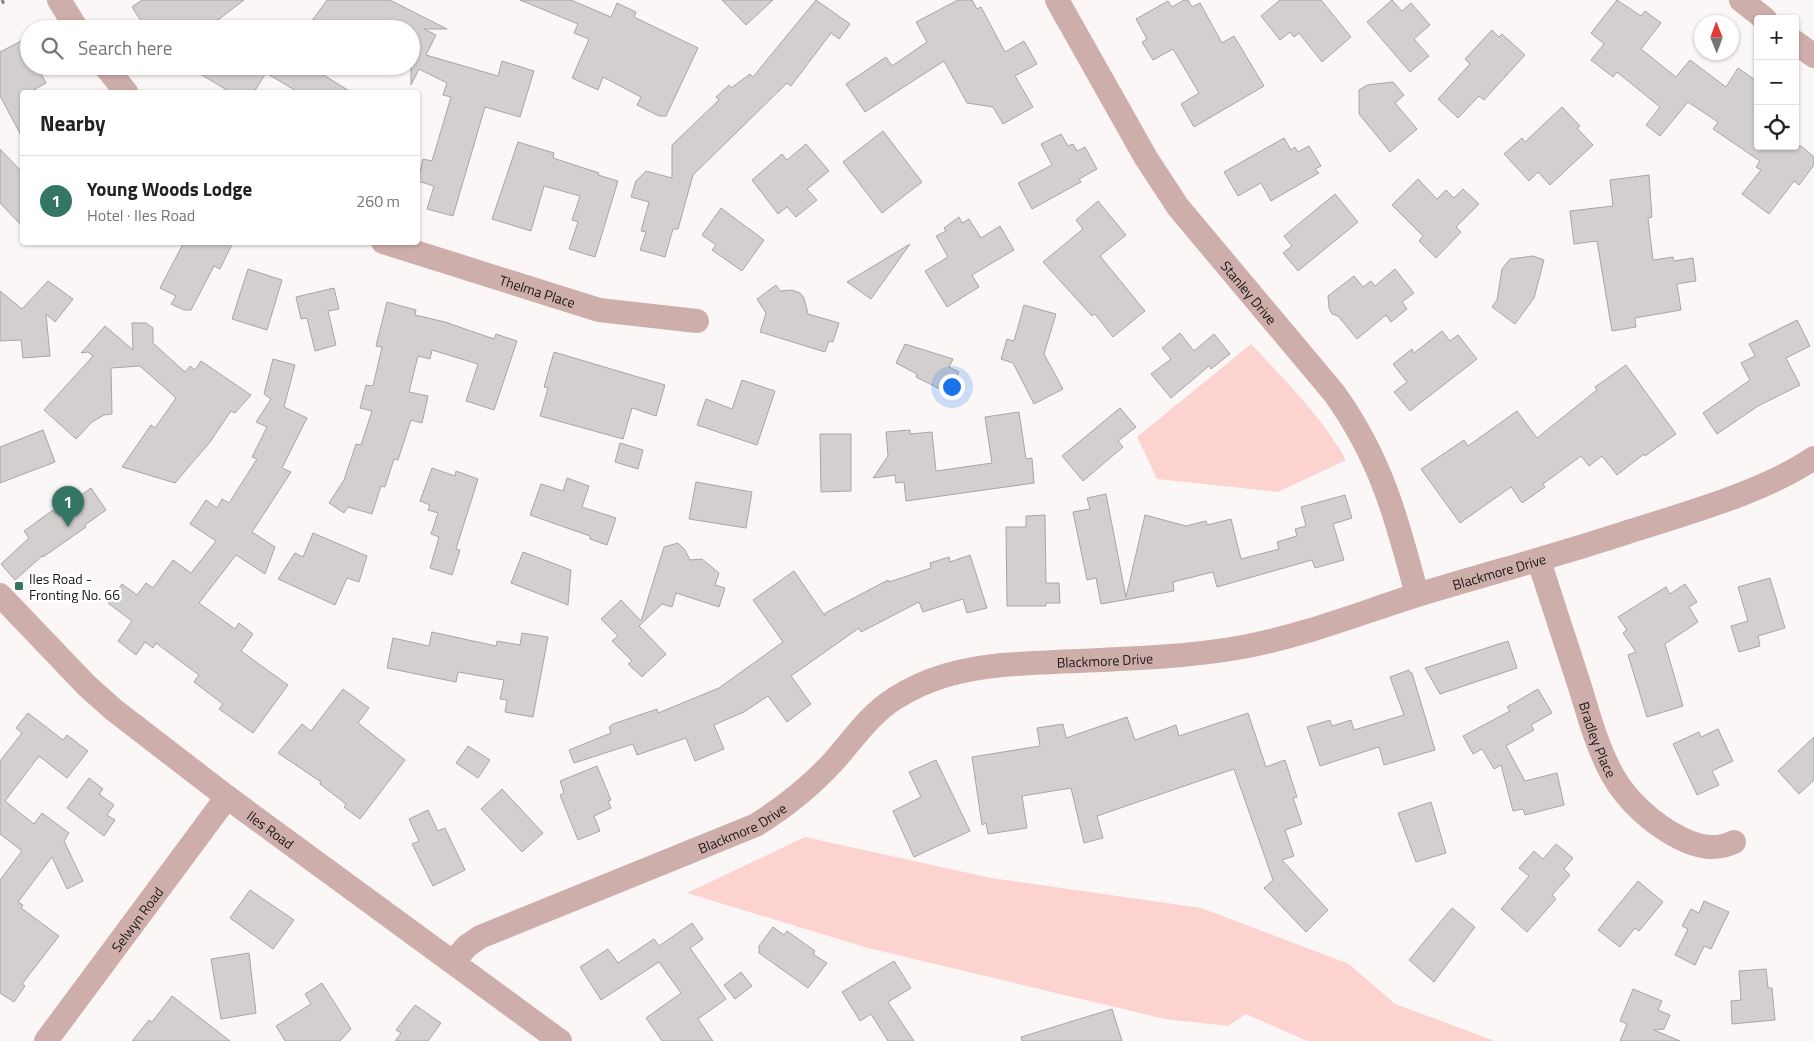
<!DOCTYPE html>
<meta charset="utf-8">
<style>
body{margin:0;font-family:"Titillium Web",sans-serif;background:#f6f6f6;color:#222}
.controls{position:absolute;right:15px;top:15px;display:grid;overflow:hidden;border-radius:5px;box-shadow:0 1px 4px #0004}
.controls button{width:45px;height:45px;display:grid;place-items:center;padding:0;border:0;border-bottom:1px solid #e0e0e0;background:#fff;color:#222;font:25px sans-serif}
.compass{position:absolute;left:1694px;top:15px;width:45px;height:45px;border-radius:50%;background:#fff;box-shadow:0 1px 4px #0004;rotate:359deg}
.you{position:absolute;left:951px;top:386px;width:18px;height:18px;margin:-12px;border:4px solid #fff;border-radius:50%;background:#1a73e8;box-shadow:0 0 0 8px #1a73e833}
.badge{display:grid;place-items:center;width:32px;height:32px;border-radius:50%;background:#347566;color:#fff;font-size:16px;font-weight:700}
.pin{position:absolute;translate:-50% -41px;filter:drop-shadow(0 1px 2px #0008)}
.pin::after{content:'';position:absolute;top:26px;width:18px;height:15px;background:inherit;clip-path:polygon(0 0,100% 0,50% 100%)}
.list{margin:0;padding:0;list-style:none}
h2{display:flex;justify-content:space-between;align-items:center;height:65px;margin:0;padding:0 20px;font-size:21px}
h2 small{font-size:16px;font-weight:400;color:#767676}
.list li{display:grid;grid-template-columns:32px 1fr auto;gap:15px;align-items:center;box-sizing:border-box;height:90px;padding:0 20px;border-top:1px solid #e0e0e0}
.list b{display:block;font-size:19px;white-space:nowrap}
.list p{margin:0;font-size:16px;white-space:nowrap;color:#767676}
.list em{font-size:16px;font-style:normal;color:#767676}
.icon{flex:none;width:28px;height:28px;fill:none;stroke:currentColor;stroke-width:2;stroke-linecap:round;stroke-linejoin:round}
.map{position:relative;flex:none;width:1814px;height:1041px;overflow:hidden}
.search{position:absolute;background:#fff;box-shadow:0 1px 4px #0004;left:20px;top:20px;width:400px;height:55px;display:flex;align-items:center;gap:12px;box-sizing:border-box;padding:0 18px;border-radius:28px;color:#767676;font-size:19px}
.panel{position:absolute;background:#fff;box-shadow:0 1px 4px #0004;left:20px;top:90px;width:400px;height:155px;border-radius:5px}
.map>svg:first-child{display:block}
</style>
<div class="map">
<svg width="1814" height="1041" viewBox="0 0 1814 1041">
<rect width="100%" height="100%" fill="#fcf7f7"/>
<path fill="#fcd3cf" d="M1251,344C1285,380 1322,417 1346,460L1278,492L1157,479L1137,437Z
M805,837L991,878L1201,908L1349,964L1395,1004L1495,1041H1307L1246,1014L1228,1026L1165,1019L868,948L687,893Z"/>
<path fill="#d3cfce" stroke="#a9a5a4" d="M142,0H244L206,29H146L132,7Z
M327,0H390L447,29H424L436,35L426,55L498,76L502,61L534,71L520,117L485,107L453,216L427,209L434,186L418,181L423,159L432,161L451,97L443,95L447,83L419,69L411,85V29H306Z
M520,0H571L611,17L617,3L636,12L634,17L698,48L666,116H659L637,105L641,97L603,77L598,90L572,78L589,39L574,33L578,24Z
M722,0H773L746,25Z
M816,0L850,24L839,39L831,33L791,86L787,83L693,175L678,229H673L665,257L640,250L646,232L641,231L649,202L631,197L636,181L646,171L672,178V145L719,100L716,97L729,85L731,88L750,74L753,77Z
M958,0H972L977,9L981,7L1005,52L1024,41L1037,64L1015,76L1033,107L1003,124L993,107L967,103L944,61L865,112L846,84L886,57L892,66L927,42L916,22Z
M1184,0H1188L1192,7L1200,3L1222,43L1234,36L1264,86L1194,127L1181,104L1199,93L1173,49L1153,60L1142,42L1147,39L1136,19L1168,1L1172,7Z
M1280,0H1321L1351,37L1322,62L1299,33L1294,37L1290,32L1280,40L1261,16Z
M1392,0L1402,11L1411,3L1430,25L1414,39L1429,56L1410,72L1367,22Z
M1617,0L1641,16L1645,11L1661,23L1641,49L1676,77L1690,60L1726,87L1738,68L1758,82V146H1801L1814,157V165L1799,185L1794,181L1769,214L1742,194L1761,170L1756,167L1760,161L1713,129L1718,122L1688,102L1660,136L1646,125L1660,107L1617,72L1613,77L1591,60L1604,44L1591,33Z
M1492,30L1499,37L1502,34L1525,55L1484,100L1479,96L1458,118L1438,99L1470,64L1465,59Z
M23,40L29,51V66H37L46,83L30,92H22V137L0,96V52Z
M187,66H309L351,92H298L266,73L254,92H230Z
M1393,82L1404,95L1395,103L1417,129L1390,152L1359,114V90L1367,85Z
M1562,107L1580,126L1577,128L1593,145L1550,185L1538,172L1529,181L1504,154L1522,138L1525,142Z
M883,131L922,182L882,213L843,162Z
M1061,134L1068,146L1073,144L1077,151L1085,147L1097,169L1079,179L1081,182L1032,209L1018,183L1052,165L1041,144Z
M1284,138L1291,150L1295,147L1298,152L1309,146L1321,166L1315,169L1319,173L1271,201L1261,183L1238,196L1224,172Z
M518,142L554,153L553,158L599,173L598,175L618,181L595,257L569,249L578,222L572,220L580,196L544,186L531,231L492,219Z
M806,144L829,171L807,189L817,200L796,217L787,207L778,214L752,180L782,154L787,160Z
M0,149L22,172V226L0,203Z
M1649,175L1652,217L1648,218L1653,260L1673,257L1674,261L1693,258L1696,281L1677,284L1681,310L1635,318L1636,327L1612,331L1597,241L1574,244L1570,211L1613,206L1610,180Z
M1418,179L1437,199L1446,190L1454,198L1463,189L1479,204L1456,227L1461,232L1436,258L1419,241L1423,236L1392,205Z
M1335,194L1358,222L1298,271L1283,253L1292,246L1284,236Z
M1098,201L1126,235L1100,256L1145,311L1113,337L1095,314L1092,316L1043,262L1083,229L1076,220Z
M721,208L764,240L742,271L712,250L716,245L702,235Z
M959,217L962,223L969,219L981,238L1000,226L1014,250L972,275L979,287L947,307L925,271L948,257L936,236L946,231L944,228Z
M184,242H233L220,269L214,266L191,310H184L171,304L176,296L160,288Z
M910,244L871,299L847,282Z
M1533,256L1544,260L1534,298L1515,324L1492,307L1497,300L1502,269L1510,259Z
M248,269L282,280L267,330L232,319Z
M1395,269L1414,293L1402,302L1407,309L1391,322L1386,315L1357,339L1338,316L1332,314L1329,308L1328,296L1354,276L1363,287L1371,281L1375,286Z
M48,281L73,299L55,322L46,314L50,356L23,358L21,340L0,341V291L22,309Z
M776,285L780,291L792,290L800,293L804,298L808,314L839,323L833,342L829,341L825,352L760,332L766,313L757,299Z
M334,288L339,309L328,311L336,345L315,351L307,318L301,319L296,297Z
M387,302L416,310L415,315L445,322L494,339L496,334L517,341L494,410L466,401L478,364L432,350L430,359L418,356L409,392L428,396L422,423L411,420L398,460L394,459L385,487L381,486L372,514L348,507L344,513L329,503L344,480L356,444L361,445L372,411L360,408L366,385L373,386L382,347L376,346Z
M1024,305L1056,314L1044,354L1063,389L1034,404L1013,363L1001,359L1007,339L1014,341Z
M1797,320L1810,346L1786,358L1800,385L1758,406L1717,434L1703,413L1750,380L1741,363L1755,356L1749,344Z
M132,323H146L153,328V343L185,372L190,366L195,370L201,361L251,395L235,413L231,411L210,442L175,483L122,467L151,425L155,428L176,398L140,366L111,368L112,414L104,415L92,422L76,439L44,410L93,356L88,352L81,353L105,326L133,350Z
M1442,331L1450,341L1458,335L1477,359L1410,411L1394,392L1407,382L1393,364L1412,349L1414,353Z
M1180,333L1194,351L1214,334L1230,354L1211,369L1209,366L1171,398L1151,374L1171,359L1162,348Z
M905,344L953,359L949,367L959,372L949,391L941,387L940,389L916,377L917,374L896,363Z
M554,352L665,385L656,416L632,408L623,439L540,416L548,388L544,387Z
M273,359L295,365L284,407L307,418L282,468L291,472L252,532L275,547L265,574L236,555L199,603L235,629L239,623L253,634L241,651L288,685L253,733L219,709L223,704L194,682L199,675L156,643L153,648L145,642L136,655L118,641L132,621L108,603L122,584L137,595L146,583L153,588L173,560L191,573L216,541L190,524L206,500L217,508L222,499L229,503L257,459L252,457L267,427L256,422L271,399L264,394Z
M1626,365L1676,434L1645,456L1644,454L1617,475L1602,456L1589,466L1581,456L1543,484L1545,487L1522,503L1511,487L1460,523L1421,469L1464,440L1468,446L1517,411L1537,438L1597,390L1595,387Z
M742,380L775,391L757,445L697,425L706,399L732,409Z
M1120,408L1136,427L1118,441L1123,447L1083,481L1062,456Z
M1019,412L1026,459L1032,458L1034,483L906,501L904,482L896,483L895,475L873,478L888,456L886,432L910,430V434L932,432L936,471L992,463L985,417Z
M43,430L55,462L0,483V447Z
M820,434H851V491L821,492Z
M620,443L643,450L638,469L615,462Z
M432,468L455,476L456,471L478,479L456,549L460,550L452,575L430,568L439,537L431,534L438,513L428,510L430,505L420,501Z
M567,478L589,486L582,507L616,518L607,545L590,539V536L530,515L541,484L563,491Z
M696,482L752,492L746,528L689,519Z
M91,488L106,510L85,525L86,527L43,557L42,556L15,580L1,564L29,538L24,531L53,510L55,513Z
M1106,494L1126,597L1145,515L1186,526L1206,521L1207,525L1231,519L1241,559L1279,549L1277,542L1297,536L1295,529L1306,526L1301,507L1345,495L1352,518L1333,524L1344,560L1315,568L1312,560L1217,587L1213,572L1173,582L1174,591L1101,604L1096,578L1087,580L1073,512L1090,509L1087,498Z
M1045,515L1046,583H1059L1060,603H1046V606H1007L1006,527H1026V516Z
M313,533L367,556L359,582L347,578L335,605L278,579L295,553L303,557Z
M678,543L685,550L690,560L702,559L719,573L715,585L725,588L719,607L676,593L672,607L662,604L639,626L666,654L642,677L628,664L632,661L612,641L618,636L601,619L621,600L641,621L664,547Z
M523,552L571,570L568,605L511,583Z
M970,555L987,608L967,613L963,599L923,612L919,602L861,632L859,628L791,676L811,704L787,722L768,696L744,712L714,725L724,749L695,761L686,738L637,755L633,744L574,763L569,750L611,733L609,727L613,724L657,709L658,713L719,688L783,642L753,600L794,571L825,616V613L888,580L889,582L931,568L930,563L949,557L950,562Z
M1770,578L1785,628L1758,636L1760,646L1739,652L1731,626L1748,621L1738,587Z
M1685,584L1697,602L1689,607L1698,622L1665,644L1683,706L1647,717L1628,655L1636,652L1623,633L1627,630L1618,617L1666,587L1670,594Z
M432,632L496,646L497,641L520,645L522,633L548,637L533,717L505,712L507,700L500,699L504,680L458,672L456,682L387,668L393,638L429,646Z
M1508,641L1517,668L1440,694L1425,668Z
M1409,670L1410,673H1412L1435,750L1384,765L1379,747L1320,766L1307,727L1330,720L1332,726L1351,720L1354,730L1404,715L1390,677Z
M343,689L369,708L358,723L405,760L360,819L344,807L346,804L320,784L321,782L278,753L302,724L311,731Z
M1538,689L1552,713L1531,725L1534,730L1506,746L1525,781L1557,773L1564,805L1525,815L1523,809L1513,811L1501,765L1494,769L1482,749L1473,754L1463,736L1510,711L1507,707Z
M28,713L63,740L67,735L88,751L67,778L39,756L5,801L34,824L42,813L69,833L64,841L83,881L67,889L52,857L18,902L23,905L21,908L59,936L22,984L25,986L14,1002L0,993V880L22,851L0,834V761L22,733L16,728Z
M1248,713L1266,767L1285,760L1297,797L1293,798L1302,824L1285,830L1294,856L1282,860L1328,910L1306,932L1264,888L1273,880L1234,769L1097,816L1103,838L1084,843L1071,788L1022,796L1027,828L988,834L986,823L982,825L972,757L1040,746L1037,728L1063,724L1066,738L1127,717L1135,740L1176,725L1179,736Z
M1718,729L1733,761L1712,771L1719,785L1697,795L1673,744L1699,732L1701,737Z
M1814,737V780L1799,794L1778,771Z
M468,746L490,760L478,778L456,763Z
M936,760L970,831L914,857L893,811L921,797L909,772Z
M597,766L611,800L608,801L611,808L594,816L600,831L578,840L560,795L564,793L560,781Z
M89,778L103,789L99,794L114,805L107,815L115,820L104,836L67,808Z
M502,789L543,833L522,852L481,809Z
M1431,802L1446,853L1416,862L1398,813Z
M428,810L438,831L445,828L465,870L433,886L412,844L419,841L409,819Z
M1556,844L1573,858L1564,869L1570,875L1552,895L1556,899L1527,932L1501,909L1529,876L1519,868L1534,851L1543,859Z
M1638,881L1663,902L1639,931L1635,928L1620,947L1598,930Z
M250,890L294,920L273,949L230,918Z
M1704,901L1729,912L1711,949L1704,946L1695,965L1675,955L1688,929L1682,926L1691,909L1699,913Z
M1452,908L1475,927L1434,982L1409,960Z
M692,923L703,939L690,948L726,999L698,1019L713,1041H662L646,1018L681,993L659,962L601,1000L580,967L608,949L618,963L654,939L659,946Z
M773,927L784,935L787,931L815,951L813,954L827,963L808,988L759,953V946Z
M249,953L256,1013L221,1019L211,959Z
M894,961L911,988L888,1002L914,1041H888L871,1014L860,1021L842,992Z
M1766,969L1768,988H1772L1775,1020L1732,1024L1731,1001L1741,1000L1739,971Z
M741,972L752,986L735,999L724,985Z
M322,983L351,1029L340,1041H285L276,1026L311,1004L305,994Z
M1633,989L1662,1001L1658,1010L1670,1015L1664,1029L1654,1030L1680,1041H1620L1627,1024L1620,1021Z
M172,996L230,1041H132L149,1020L152,1022Z
M415,1005L441,1023L428,1041H395L401,1033L396,1030Z
M1112,1009L1122,1041H1022L1021,1037Z"/>
<g fill="none" stroke-linecap="round" stroke-linejoin="round">
<path stroke="#848080" stroke-width="3" stroke-dasharray="4 2.5" stroke-linecap="butt" d="M2,0L4,4"/>
<g stroke="#ceaeaa" stroke-width="24">
<path d="M59,0L77,29"/>
<path id="s1" d="M1057,0L1146,158L1178,207L1334,393C1381,458 1397,519 1417,595"/>
<path d="M1741,0L1765,19"/>
<path d="M1795,42L1814,56"/>
<path d="M105,66L126,92"/>
<path id="s2" d="M383,242L599,310L697,321"/>
<path id="s3" d="M1539,561C1553,603 1566,645 1580,687C1589,717 1598,749 1613,776C1628,802 1654,825 1680,838C1698,847 1715,851 1734,842"/>
<path id="s4" d="M0,595L87,686L114,710L227,797L560,1041"/>
<path id="s5" d="M453,962L467,946L480,937L756,825C785,807 810,787 833,762C852,741 869,715 894,699C928,677 963,669 1002,665C1082,659 1165,661 1243,647C1302,636 1358,614 1414,596C1479,576 1544,559 1609,538C1673,517 1759,495 1814,458"/>
<path id="s6" d="M46,1041L227,797"/>
</g>
</g>
<rect fill="#347566" stroke="#fff" stroke-width="2" x="14" y="581" width="10" height="10" rx="2.5"/>
<g text-anchor="middle" dominant-baseline="central" stroke-width="5" stroke-linejoin="round" paint-order="stroke">
<g font-size="14" fill="#181616" stroke="#fff">
<text stroke="none"><textPath href="#s2" startOffset="162">Thelma Place</textPath></text>
<text stroke="none"><textPath href="#s1" startOffset="351">Stanley Drive</textPath></text>
<text stroke="none"><textPath href="#s5" startOffset="1146">Blackmore Drive</textPath></text>
<text stroke="none"><textPath href="#s5" startOffset="740">Blackmore Drive</textPath></text>
<text stroke="none"><textPath href="#s3" startOffset="188">Bradley Place</textPath></text>
<text stroke="none"><textPath href="#s5" startOffset="321">Blackmore Drive</textPath></text>
<text stroke="none"><textPath href="#s4" startOffset="359">Iles Road</textPath></text>
<text stroke="none"><textPath href="#s6" startOffset="152">Selwyn Road</textPath></text>
</g>
<g font-size="14" fill="#181616" stroke="#fff" text-anchor="start">
<text x="29" y="578">Iles Road -<tspan x="29" dy="16">Fronting No. 66</tspan></text>
</g>
</g>
</svg>
<div class="controls">
<button>+</button>
<button>−</button>
<button><svg class="icon" aria-label="locate" viewBox="0 0 24 24"><circle cx="12" cy="12" r="6"/><path d="M12 2v4M12 18v4M2 12h4M18 12h4"/></svg></button>
</div>
<svg class="compass" viewBox="-18 -18 36 36"><path d="M0-13l5 13h-10z" fill="#e53935"/><path d="M0 13l5-13h-10z" fill="#767676"/></svg>
<div class="you"></div>
<div class="pin badge" style="left:68px;top:527px">1</div>
<div class="search"><svg class="icon" aria-label="search" viewBox="0 0 24 24"><circle cx="10" cy="10" r="6"/><path d="M15 15l6 6"/></svg>Search here</div>
<section class="panel">
<h2>Nearby<small></small></h2>
<ul class="list">
<li><span class="badge">1</span><div><b>Young Woods Lodge</b><p>Hotel · Iles Road</p></div><em>260 m</em></li>
</ul>
</section>
</div>
